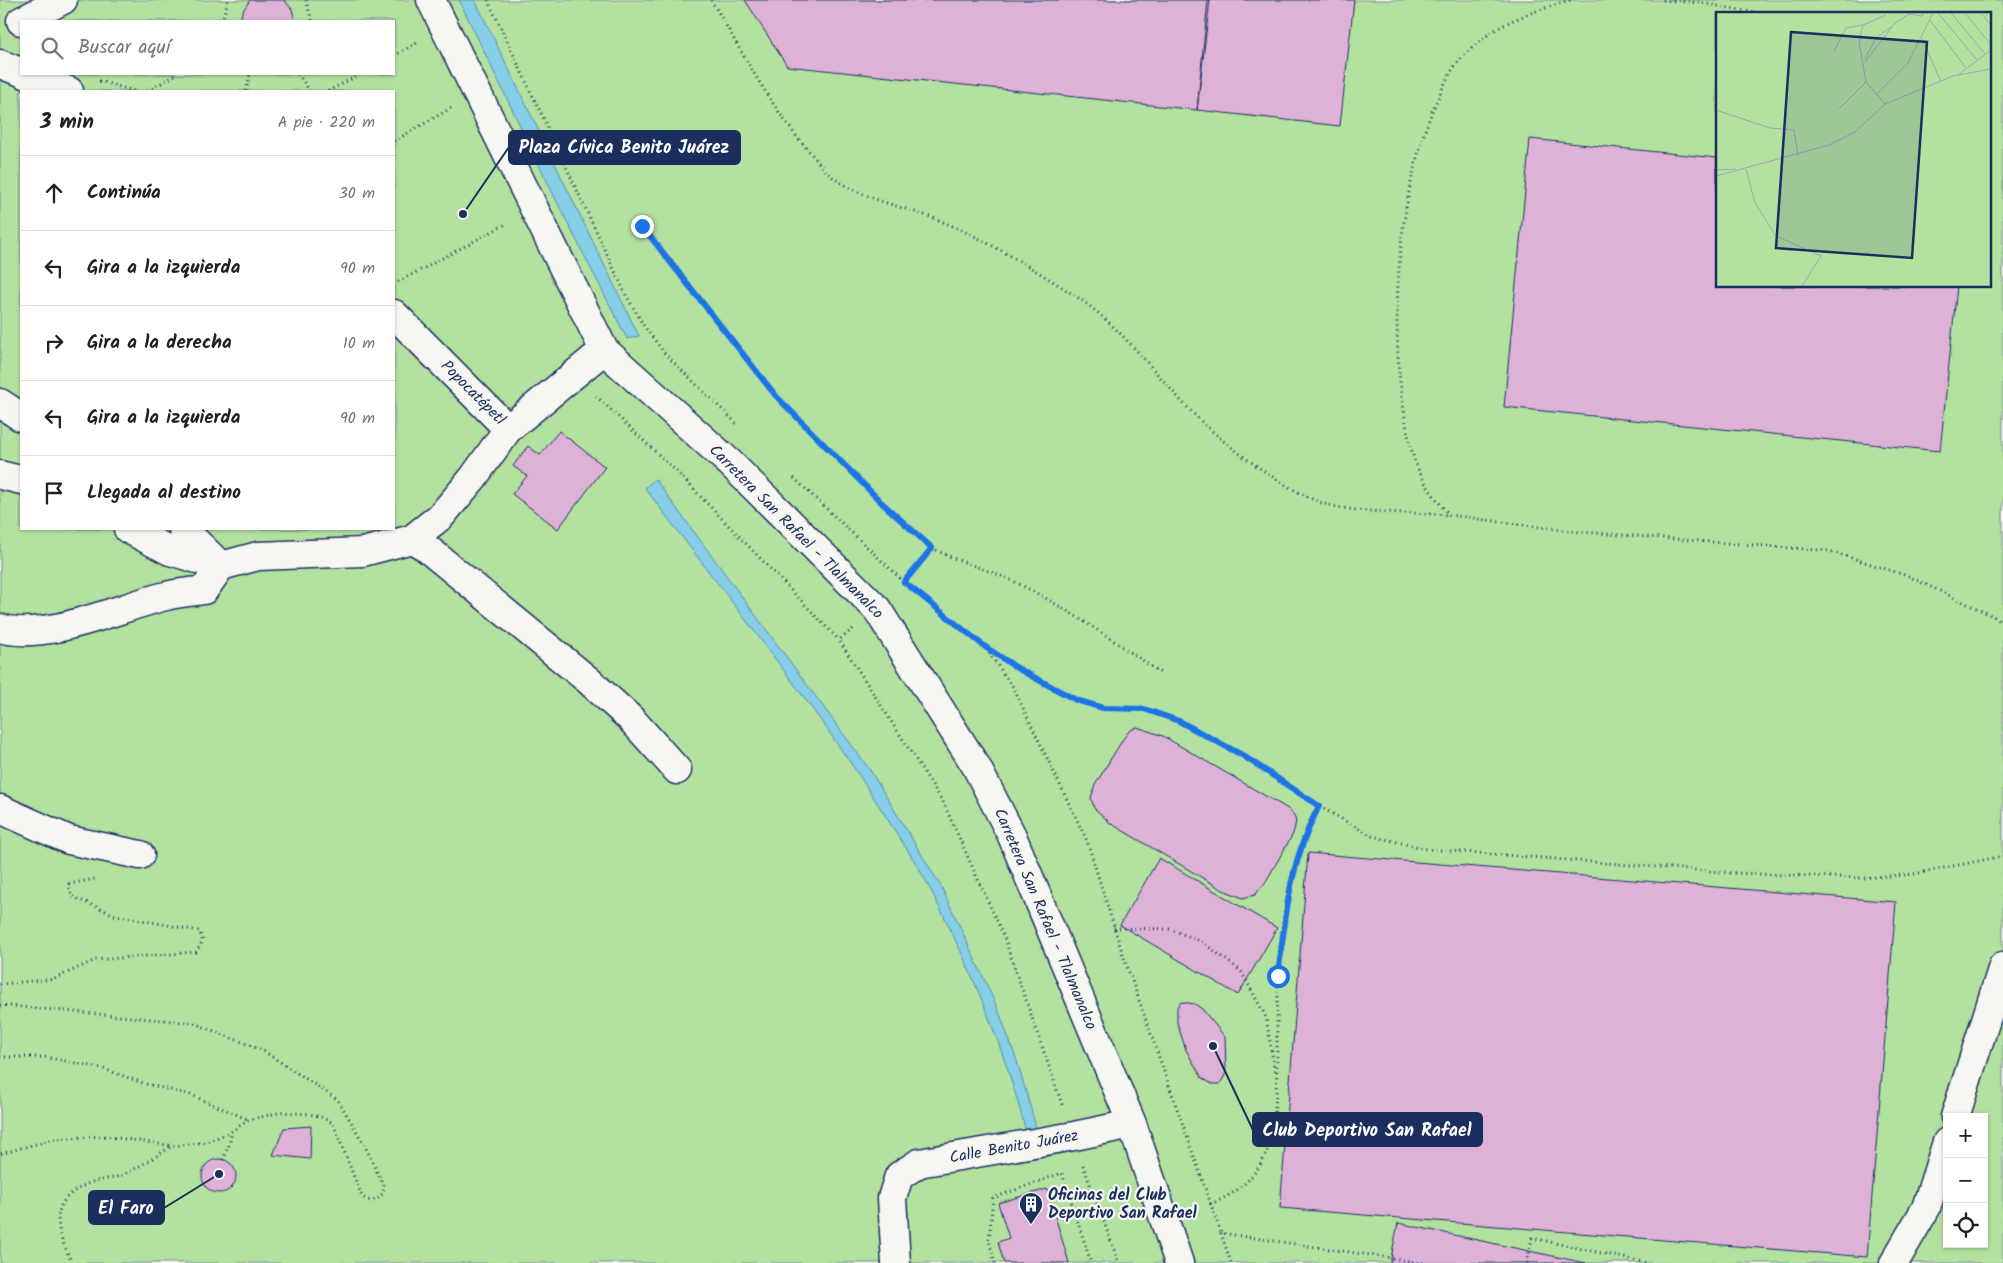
<!DOCTYPE html>
<html lang="es">
<meta charset="utf-8">
<style>
body{margin:0;font-family:Kalam,sans-serif;background:#f2f2f2;color:#202124}
.controls{position:absolute;right:15px;bottom:15px;display:grid;overflow:hidden;border-radius:0px;box-shadow:0 1px 4px #0004}
.controls button{width:45px;height:45px;display:grid;place-items:center;padding:0;border:0;border-bottom:1px solid #e0e0e0;background:#fff;color:#202124;font:25px sans-serif}
.stop{position:absolute;width:15px;height:15px;margin:-11px;border:4px solid #1a73e8;border-radius:50%;background:#fff}
.stop.end{background:#1a73e8;border-color:#fff;box-shadow:0 1px 5px #0008}
.list{margin:0;padding:0;list-style:none}
h2{display:flex;justify-content:space-between;align-items:center;height:65px;margin:0;padding:0 20px;font-size:21px}
h2 small{font-size:16px;font-weight:400;color:#757577}
.list li{display:grid;grid-template-columns:32px 1fr auto;gap:15px;align-items:center;box-sizing:border-box;height:75px;padding:0 20px;border-top:1px solid #e0e0e0}
.list b{display:block;font-size:19px;white-space:nowrap}
.list em{font-size:16px;font-style:normal;color:#757577}
.icon{flex:none;width:28px;height:28px;fill:none;stroke:currentColor;stroke-width:2;stroke-linecap:round;stroke-linejoin:round}
.map{position:relative;flex:none;width:2003px;height:1263px;overflow:hidden}
.search{position:absolute;background:#fff;box-shadow:0 1px 4px #0004;left:20px;top:20px;width:375px;height:55px;display:flex;align-items:center;gap:12px;box-sizing:border-box;padding:0 18px;border-radius:0px;color:#757577;font-size:19px}
.panel{position:absolute;background:#fff;box-shadow:0 1px 4px #0004;left:20px;top:90px;width:375px;height:440px;border-radius:0px}
.map>svg:first-child{display:block}
</style>
<div class="map">
<svg width="2003" height="1263" viewBox="0 0 2003 1263">
<rect width="100%" height="100%" fill="#f6f6f2"/>
<filter id="ink" filterUnits="userSpaceOnUse"><feTurbulence type="fractalNoise" baseFrequency=".02" numOctaves="2"/><feDisplacementMap in="SourceGraphic" scale="10" xChannelSelector="R" yChannelSelector="G"/><feConvolveMatrix kernelMatrix="1 2 1 2 8 2 1 2 1" color-interpolation-filters="sRGB"/></filter>
<g filter="url(#ink)">
<path fill="#b3e1a0" stroke="#67887f" fill-rule="evenodd" d="M0,0H2003V1263H0ZM1717,14H1989V286H1717ZM21,21H394V74H21ZM21,91H394V529H21ZM1947,1117H1984V1244H1947Z"/>
<path fill="#87cee8" stroke="#5c8eb1" d="M459,0H475L639,336L627,339L561,210Z
M655,479L870,770L942,888L998,1009L1017,1061L1037,1130L1026,1132C1004,1046 968,961 927,883C914,858 897,835 883,812C811,699 725,595 645,488Z"/>
<path fill="#ddb2d6" stroke="#1b2f5e" d="M250,0H284L292,9L295,21H240L242,12Z
M745,0H1210L1197,110L787,66Z
M1208,0H1354L1340,126L1197,110Z
M1530,139L1717,158V286H1957L1940,451L1504,407Z
M559,431L605,467L558,529L512,494L527,476L513,466L528,446L540,455Z
M1137,727L1163,736L1288,809L1294,815L1296,822L1293,834L1265,883L1255,895L1243,898L1223,890L1110,823L1094,808L1091,798L1095,785L1123,739L1129,731Z
M1308,853L1896,902L1867,1257L1280,1208Z
M1159,858L1277,928L1238,995L1120,925Z
M1181,1002L1195,1004L1203,1010L1225,1037L1226,1073L1220,1084H1212L1202,1078L1186,1050L1177,1023V1007Z
M311,1126L310,1159L273,1155L284,1128Z
M202 1176a17 17 0 1 1 34 0a17 17 0 1 1-34 0Z
M1047,1189L1069,1263H1004L998,1242L1009,1238L998,1203Z
M1398,1223L1529,1251L1586,1263H1390Z"/>
<g fill="none" stroke-linecap="round" stroke-linejoin="round">
<g stroke="#1b2f5e" stroke-width="31">
<path id="minor" d="M21,21L63,0
M0,403L21,417
M0,475L21,480
M128,529L170,551L221,566L258,556L363,552L412,539L441,516L473,478L508,429
M183,529L218,563
M412,539L424,546L588,680L631,719L677,770
M0,628C47,642 119,607 166,596C178,593 191,592 204,590L221,566
M0,809L69,840L140,855
M1955,1117L2003,966
M896,1263L892,1198L899,1176L919,1163L1074,1136L1132,1124
M1894,1263L1926,1208L1947,1142"/>
</g>
<g stroke="#1b2f5e" stroke-width="31">
<path id="tertiary" d="M431,0L604,350L730,463L877,609L976,766L1012,836L1132,1124L1179,1263
M0,64L21,72
M25,74L69,91
M394,314L508,429L604,350"/>
</g>
<path stroke="#1b2f5e" stroke-width="3" stroke-dasharray="1 4" stroke-linecap="butt" d="M306,0L312,21
M488,0L626,295L644,326L665,354L737,424
M711,0C742,51 769,105 808,150C815,158 822,168 830,175C863,201 905,206 943,222C983,238 1034,269 1071,293C1118,323 1150,368 1188,408C1216,439 1283,489 1322,503C1353,514 1414,512 1449,515
M1570,0C1523,15 1492,24 1459,61C1451,70 1445,83 1440,94C1398,180 1388,322 1405,417C1408,435 1411,454 1419,471C1427,488 1438,501 1449,515L1570,531L1830,551L1908,576L1993,616L2003,623
M1663,0L1701,3L1763,14
M204,21L222,19
M222,21L228,0
M394,56L417,43
M298,74L310,91
M99,81L134,91
M148,91L177,74
M246,91L250,74
M328,91L361,74
M394,141L451,108
M642,226L776,396L882,503L932,548
M398,282L506,224
M596,396L675,470L839,640
M794,478L904,582L932,548C958,562 987,569 1013,581C1066,607 1114,641 1162,674
M904,582L984,646L1017,668L1076,700L1103,708L1144,709L1179,721L1241,755L1306,799L1372,836L1427,849L1734,873L1863,878L1914,874L2003,856
M853,629L839,640L943,802L1004,937L1063,1107
M986,649L1013,687L1087,841L1122,952L1221,1233L1424,1263
M1114,928L1169,929L1201,941L1241,971L1266,1017L1275,1072
M0,984L54,979L95,960L196,952L203,941L199,931L115,915L71,896L69,884L95,879
M0,1005L194,1023L262,1050L338,1100L364,1144L384,1187L383,1193L378,1199L369,1200L362,1197L333,1123L319,1116L309,1114L282,1112L248,1120L232,1131L207,1142L173,1146L105,1136L54,1139L0,1154
M0,1057H45L101,1068L146,1084L191,1095L247,1119
M223,1160L229,1145L232,1132
M1083,1165L1119,1263
M1210,1204C1235,1195 1253,1180 1265,1156C1278,1130 1277,1061 1277,1032C1278,967 1280,898 1304,837C1308,826 1314,816 1319,806
M1221,1233L1231,1263
M72,1263C55,1227 46,1200 92,1182C102,1179 113,1179 122,1175C140,1167 156,1156 172,1146
M995,1263L989,1241L993,1198L1062,1173L1091,1263
M1527,1263L1532,1238L1647,1263"/>
<use href="#minor" stroke="#f6f6f2" stroke-width="28"/>
<use href="#tertiary" stroke="#f6f6f2" stroke-width="28"/>
</g>
</g>
<g fill="none" stroke-linecap="round" stroke-linejoin="round" filter="url(#ink)">
<path stroke="#1a73e8" stroke-width="6" d="M642,226L776,396L882,503L932,548L904,582L984,646L1017,668L1076,700L1103,708L1144,709L1179,721L1242,755L1319,806C1289,864 1286,913 1278,976"/>
</g>
<defs>
<g id="building-pin" transform="scale(1.25)"><path d="M0 17L-7.5 6A9.5 9.5 0 1 1 7.5 6Z" fill="#1b2f5e" stroke="#f6f6f2"/><path d="M-4-6H4V6H1V3H-1V6H-4ZM-2.5-4.3h1.7v1.8h-1.7ZM.8-4.3h1.7v1.8H.8ZM-2.5-1h1.7V.8h-1.7ZM.8-1h1.7V.8H.8Z" fill="#fff"/></g>
</defs>
<g fill-rule="evenodd">
<use href="#building-pin" x="1031" y="1204"/>
</g>
<g text-anchor="middle" dominant-baseline="central" stroke-width="4.5" stroke-linejoin="round" paint-order="stroke">
<g font-size="16" fill="#1b2f5e" stroke="#f6f6f2">
<text transform="translate(473 393) rotate(45)">Popocatépetl</text>
<text transform="translate(796 532) rotate(45)">Carretera San Rafael - Tlalmanalco</text>
<text transform="translate(1045 919) rotate(67)">Carretera San Rafael - Tlalmanalco</text>
<text transform="translate(1014 1147) rotate(-10)">Calle Benito Juárez</text>
</g>
<g font-size="16" font-weight="bold" fill="#1b2f5e" stroke="#f6f6f2" text-anchor="start">
<text x="1048" y="1195">Oficinas del Club<tspan x="1048" dy="18">Deportivo San Rafael</tspan></text>
</g>
</g>
<g transform="translate(1716 12)">
<rect width="275" height="275" fill="#f6f6f2"/>
<path d="M0,1H275V274H0Z" fill="#b3e1a0"/>
<path fill="none" stroke="#9ea6b7" stroke-width="1" d="M222,1L261,48M235,1L269,42M249,1L275,33M265,1L275,13M213,7L250,56M147,13L143,30L150,70L169,92M206,26L225,70M118,39L130,16L147,13L170,3M149,47L160,26L175,15M149,50L179,11L193,2L206,4L207,1M242,63L275,38M161,82L192,51L217,1M123,97L150,70M0,98L54,116L78,118L82,144M30,157L39,191L60,224L105,244L86,274M0,158L20,157M0,164L113,133L139,120L169,92L237,64L275,57"/>
<path fill="#1b2f5e" fill-opacity="0.15" stroke="#1b2f5e" stroke-width="2.5" d="M75,20L211,30L196,246L60,236Z"/>
<rect width="275" height="275" fill="none" stroke="#1b2f5e" stroke-width="2.5"/>
</g>
<path fill="none" stroke="#1b2f5e" stroke-width="2" d="M463 214L509 147M1213 1046L1253 1130M219 1174L164 1208"/>
<g fill="#1b2f5e" stroke="#f6f6f2" stroke-width="2">
<circle cx="463" cy="214" r="5"/>
<circle cx="1213" cy="1046" r="5"/>
<circle cx="219" cy="1174" r="5"/>
</g>
<g fill="#1b2f5e" stroke="#1b2f5e" stroke-width="2">
<rect x="509" y="131" width="231" height="33" rx="5"/>
<rect x="1253" y="1113" width="229" height="33" rx="5"/>
<rect x="89" y="1191" width="75" height="33" rx="5"/>
</g>
<g font-size="18" text-anchor="middle" font-weight="bold" fill="#fff">
<text x="624" y="153">Plaza Cívica Benito Juárez</text>
<text x="1367" y="1136">Club Deportivo San Rafael</text>
<text x="126" y="1214">El Faro</text>
</g>
</svg>
<div class="controls">
<button>+</button>
<button>−</button>
<button><svg class="icon" aria-label="locate" viewBox="0 0 24 24"><circle cx="12" cy="12" r="6"/><path d="M12 2v4M12 18v4M2 12h4M18 12h4"/></svg></button>
</div>
<div class="stop" style="left:1278px;top:976px"></div>
<div class="stop end" style="left:642px;top:226px"></div>
<div class="search"><svg class="icon" aria-label="search" viewBox="0 0 24 24"><circle cx="10" cy="10" r="6"/><path d="M15 15l6 6"/></svg>Buscar aquí</div>
<section class="panel">
<h2>3 min<small>A pie · 220 m</small></h2>
<ul class="list">
<li><svg class="icon" aria-label="ahead" viewBox="0 0 24 24"><path d="M12 20V5M6 11l6-6 6 6"/></svg><div><b>Continúa</b></div><em>30 m</em></li>
<li><svg class="icon" aria-label="left" viewBox="0 0 24 24"><path d="M17 20v-9H6M10 6l-5 5 5 5"/></svg><div><b>Gira a la izquierda</b></div><em>90 m</em></li>
<li><svg class="icon" aria-label="right" viewBox="0 0 24 24"><path d="M7 20v-9h11M14 6l5 5-5 5"/></svg><div><b>Gira a la derecha</b></div><em>10 m</em></li>
<li><svg class="icon" aria-label="left" viewBox="0 0 24 24"><path d="M17 20v-9H6M10 6l-5 5 5 5"/></svg><div><b>Gira a la izquierda</b></div><em>90 m</em></li>
<li><svg class="icon" aria-label="arrive" viewBox="0 0 24 24"><path d="M6 21V4h12l-3 4 3 4H6"/></svg><div><b>Llegada al destino</b></div></li>
</ul>
</section>
</div>
